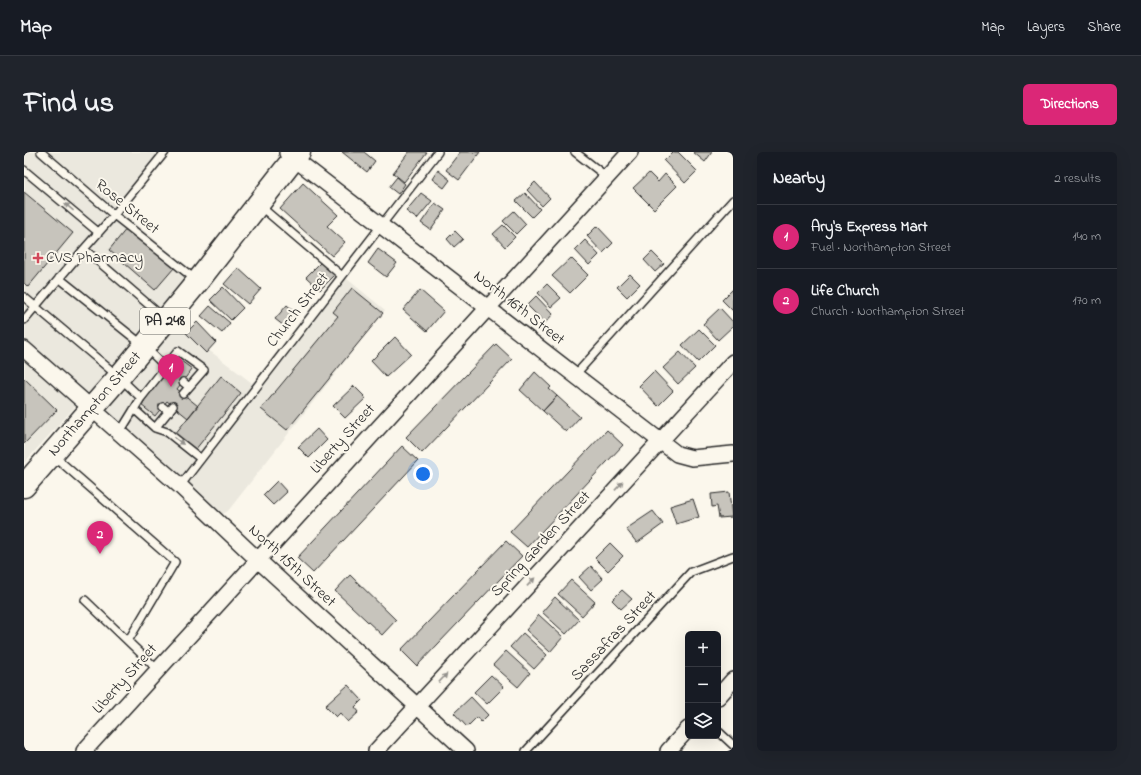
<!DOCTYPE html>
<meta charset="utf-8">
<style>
body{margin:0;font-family:"Indie Flower",sans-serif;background:#20242c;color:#f1f3f6}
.controls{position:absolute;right:12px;bottom:12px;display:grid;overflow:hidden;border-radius:6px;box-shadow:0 4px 16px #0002}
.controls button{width:36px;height:36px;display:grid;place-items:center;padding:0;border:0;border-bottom:1px solid #363941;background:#171b24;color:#f1f3f6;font:20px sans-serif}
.you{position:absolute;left:399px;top:322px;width:14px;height:14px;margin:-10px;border:3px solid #fff;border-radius:50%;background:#1a73e8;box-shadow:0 0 0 6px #1a73e833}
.badge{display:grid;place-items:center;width:26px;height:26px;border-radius:50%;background:#db2777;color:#fff;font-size:13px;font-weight:700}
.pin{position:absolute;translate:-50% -33px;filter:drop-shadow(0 1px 2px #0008)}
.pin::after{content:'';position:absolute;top:21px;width:14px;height:12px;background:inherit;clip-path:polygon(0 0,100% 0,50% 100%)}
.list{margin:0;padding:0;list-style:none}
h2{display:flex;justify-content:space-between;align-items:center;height:52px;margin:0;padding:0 16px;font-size:17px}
h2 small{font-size:13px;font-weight:400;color:#9ea1a6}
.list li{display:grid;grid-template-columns:26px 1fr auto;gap:12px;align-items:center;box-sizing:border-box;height:64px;padding:0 16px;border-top:1px solid #363941}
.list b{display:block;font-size:15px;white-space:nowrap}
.list p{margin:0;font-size:13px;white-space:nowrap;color:#9ea1a6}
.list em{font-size:13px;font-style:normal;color:#9ea1a6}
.icon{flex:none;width:22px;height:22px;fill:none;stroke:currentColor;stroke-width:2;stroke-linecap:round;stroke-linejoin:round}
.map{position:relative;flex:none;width:709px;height:599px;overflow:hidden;border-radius:6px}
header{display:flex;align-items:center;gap:24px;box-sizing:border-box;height:56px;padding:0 20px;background:#171b24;border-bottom:1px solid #363941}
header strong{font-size:19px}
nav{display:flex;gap:22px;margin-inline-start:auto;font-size:14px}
.intro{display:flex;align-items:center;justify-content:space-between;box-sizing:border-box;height:96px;padding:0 24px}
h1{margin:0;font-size:28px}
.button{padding:10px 18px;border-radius:6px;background:#db2777;color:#fff;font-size:14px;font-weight:700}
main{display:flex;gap:24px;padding:0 24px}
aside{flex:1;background:#171b24;border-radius:6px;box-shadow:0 4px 16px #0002}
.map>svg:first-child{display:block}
</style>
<header>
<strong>Map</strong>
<nav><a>Map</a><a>Layers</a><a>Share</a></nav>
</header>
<div class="intro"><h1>Find us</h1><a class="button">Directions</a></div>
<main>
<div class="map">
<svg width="709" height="599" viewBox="0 0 709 599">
<rect width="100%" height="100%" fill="#fbf7ec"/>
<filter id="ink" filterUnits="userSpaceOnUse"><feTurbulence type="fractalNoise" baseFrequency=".025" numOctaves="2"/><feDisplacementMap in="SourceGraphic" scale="8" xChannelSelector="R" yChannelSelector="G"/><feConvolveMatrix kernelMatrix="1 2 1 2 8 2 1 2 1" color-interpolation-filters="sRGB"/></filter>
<g filter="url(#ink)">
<path fill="#ebe8de" d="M0,0H136L140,5L94,58L169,119L144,167L228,231L317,122L361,158L204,359L193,365L56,249L0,311Z"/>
<path fill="#c7c4bc" stroke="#2b2b2b" d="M318,0H340L351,9L343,20Z
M385,0H403L380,30L369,21Z
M436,0H456L435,28L422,18Z
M649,0H654L673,19L661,31L640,9Z
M669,0H688L681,10Z
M414,18L426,28L420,36L408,27Z
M625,21L634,30L641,22L653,34L630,57L609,36Z
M373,25L381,32L374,42L365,35Z
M511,30L526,46L518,54L503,38Z
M279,31L314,63L303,74L321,90L308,104L256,57Z
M0,40L49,81L4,135L0,131Z
M397,41L408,49L393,67L382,59Z
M501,41L516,57L508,65L492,49Z
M411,51L421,58L407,78L397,71Z
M490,59L502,72L492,82L479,69Z
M479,73L491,85L481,95L469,82Z
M573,74L589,91L579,101L563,84Z
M103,76L150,116L131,138L85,98Z
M431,79L439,87L430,95L423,87Z
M561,88L575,103L565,113L551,98Z
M354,97L373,111L362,125L344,111Z
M628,100L640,112L631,120L620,108Z
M547,106L564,123L546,141L528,124Z
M298,109L312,122L296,138L282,125Z
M214,116L237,137L224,152L200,132Z
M606,122L616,132L603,145L593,135Z
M523,132L537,146L527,155L514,141Z
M199,135L219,156L207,168L186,148Z
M328,136L359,161L263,278L237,257L314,164L309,160Z
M709,137V159L698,148Z
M396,138L420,159L403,179L379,158Z
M512,144L529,162L521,171L503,153Z
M263,153L272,161L260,174L251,167Z
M186,154L206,171L198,181L177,164Z
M696,156L709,170V174L694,188L679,172Z
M173,170L192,190L182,201L162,181Z
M675,177L691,193L674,210L658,193Z
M371,185L387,202L362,225L347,209Z
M472,192L488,207L398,301L382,285Z
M656,200L671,216L654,232L639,216Z
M153,206L168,217L153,237L174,254L164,266L143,249L131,264L117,253Z
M630,219L649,239L634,254L615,234Z
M511,220L527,235L525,237L533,244L519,259L496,238Z
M197,224L217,241L171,298L151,282Z
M0,226L33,258L0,292Z
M330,234L342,246L321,266L309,254Z
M533,244L556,265L542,280L519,259Z
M293,277L303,288L285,306L274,295Z
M583,278L599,293L503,395L486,380Z
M378,294L394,309L289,421L273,406Z
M253,329L263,340L249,353L239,343Z
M705,340L708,365L695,366L693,354L688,355L687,342Z
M669,347L675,365L652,372L646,354Z
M629,359L639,372L613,391L602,377Z
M482,389L498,404L393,514L377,498Z
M586,391L599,404L584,419L571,406Z
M567,414L579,427L567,438L555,425Z
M326,423L372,468L358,483L311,439Z
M547,428L571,450L558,464L534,442Z
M598,438L608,447L597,457L588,448Z
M531,445L555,468L542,482L518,460Z
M515,463L539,485L526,500L502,478Z
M499,481L523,503L510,517L486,495Z
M482,499L506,521L494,535L469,513Z
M467,523L480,535L463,552L450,540Z
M324,533L338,548L331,555L335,560L324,570L316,561L312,565L301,554Z
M447,545L464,563L457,570L453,565L443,575L430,561Z"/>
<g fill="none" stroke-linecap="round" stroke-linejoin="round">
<g stroke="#2b2b2b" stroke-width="10">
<path id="service" d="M17,0L90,63L172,128
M551,0L583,25
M0,18L74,80
M236,54L318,124
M60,97L90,63L141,0
M35,126L120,194L144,217
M0,145L95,225L117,246
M0,168L60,97L140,166
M552,222L709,48
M159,230L165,235
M139,255L145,260
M110,257L131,276L149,254
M131,276L143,280L177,307
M96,280L117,246L154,199L180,218L159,242
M30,304L151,410L104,489
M156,334L414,0
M61,448L134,518
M694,579L709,593
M502,599L667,420L709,404"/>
</g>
<g stroke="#2b2b2b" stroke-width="18">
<path id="minor" d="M263,1L653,302L668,306L709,302
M0,197L156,334L234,408L442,599
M694,545L709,528
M60,599L606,0
M352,599L709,210
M644,599L664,577"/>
</g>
<g stroke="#2b2b2b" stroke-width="25">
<path id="primary" d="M0,334L95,225L174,129L275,0"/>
</g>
<use href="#service" stroke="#fbf7ec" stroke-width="7"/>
<use href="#minor" stroke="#fbf7ec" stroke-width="15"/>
<use href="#primary" stroke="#fbf7ec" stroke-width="22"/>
</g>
<defs><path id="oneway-solid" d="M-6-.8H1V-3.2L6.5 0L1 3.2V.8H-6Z"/></defs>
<g fill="#93918c">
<use href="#oneway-solid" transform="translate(45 55) rotate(-140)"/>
<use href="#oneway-solid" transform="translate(155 289) rotate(38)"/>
<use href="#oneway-solid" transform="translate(595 334) rotate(-47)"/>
<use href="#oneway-solid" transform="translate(507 430) rotate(-47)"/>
<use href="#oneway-solid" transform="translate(419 526) rotate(-47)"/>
</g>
</g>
<path fill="#d1495b" stroke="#fbf7ec" stroke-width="1.5" d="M12 100h4v4h4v4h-4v4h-4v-4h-4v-4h4z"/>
<g text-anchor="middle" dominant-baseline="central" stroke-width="4" stroke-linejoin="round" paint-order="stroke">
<rect fill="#fbf7ec" stroke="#696865" stroke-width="1" x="116" y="156" width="50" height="26" rx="3"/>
<g font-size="15" font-weight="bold" fill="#2b2b2b">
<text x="141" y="169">PA 248</text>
</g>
<g font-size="16" fill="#2b2b2b" stroke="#fbf7ec">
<text transform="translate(103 55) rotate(39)">Rose Street</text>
<text transform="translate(495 156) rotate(38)">North 16th Street</text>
<text transform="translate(274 158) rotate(-52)">Church Street</text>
<text transform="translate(71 252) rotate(-49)">Northampton Street</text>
<text transform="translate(319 287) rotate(-48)">Liberty Street</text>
<text transform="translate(517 392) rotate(-47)">Spring Garden Street</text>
<text transform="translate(268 414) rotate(43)">North 15th Street</text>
<text transform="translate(590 484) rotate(-47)">Sassafras Street</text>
<text transform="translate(101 527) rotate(-48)">Liberty Street</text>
</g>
<g font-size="16" fill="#2b2b2b" stroke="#fbf7ec" text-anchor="start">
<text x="22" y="106">CVS Pharmacy</text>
</g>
</g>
</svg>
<div class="controls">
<button>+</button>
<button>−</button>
<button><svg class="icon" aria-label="layers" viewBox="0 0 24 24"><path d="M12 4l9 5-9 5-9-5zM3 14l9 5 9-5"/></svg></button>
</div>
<div class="you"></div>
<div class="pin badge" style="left:147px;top:235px">1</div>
<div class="pin badge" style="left:76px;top:402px">2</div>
</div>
<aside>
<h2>Nearby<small>2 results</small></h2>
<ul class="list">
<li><span class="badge">1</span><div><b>Ary's Express Mart</b><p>Fuel · Northampton Street</p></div><em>140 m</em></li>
<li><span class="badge">2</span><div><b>Life Church</b><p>Church · Northampton Street</p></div><em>170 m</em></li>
</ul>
</aside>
</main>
